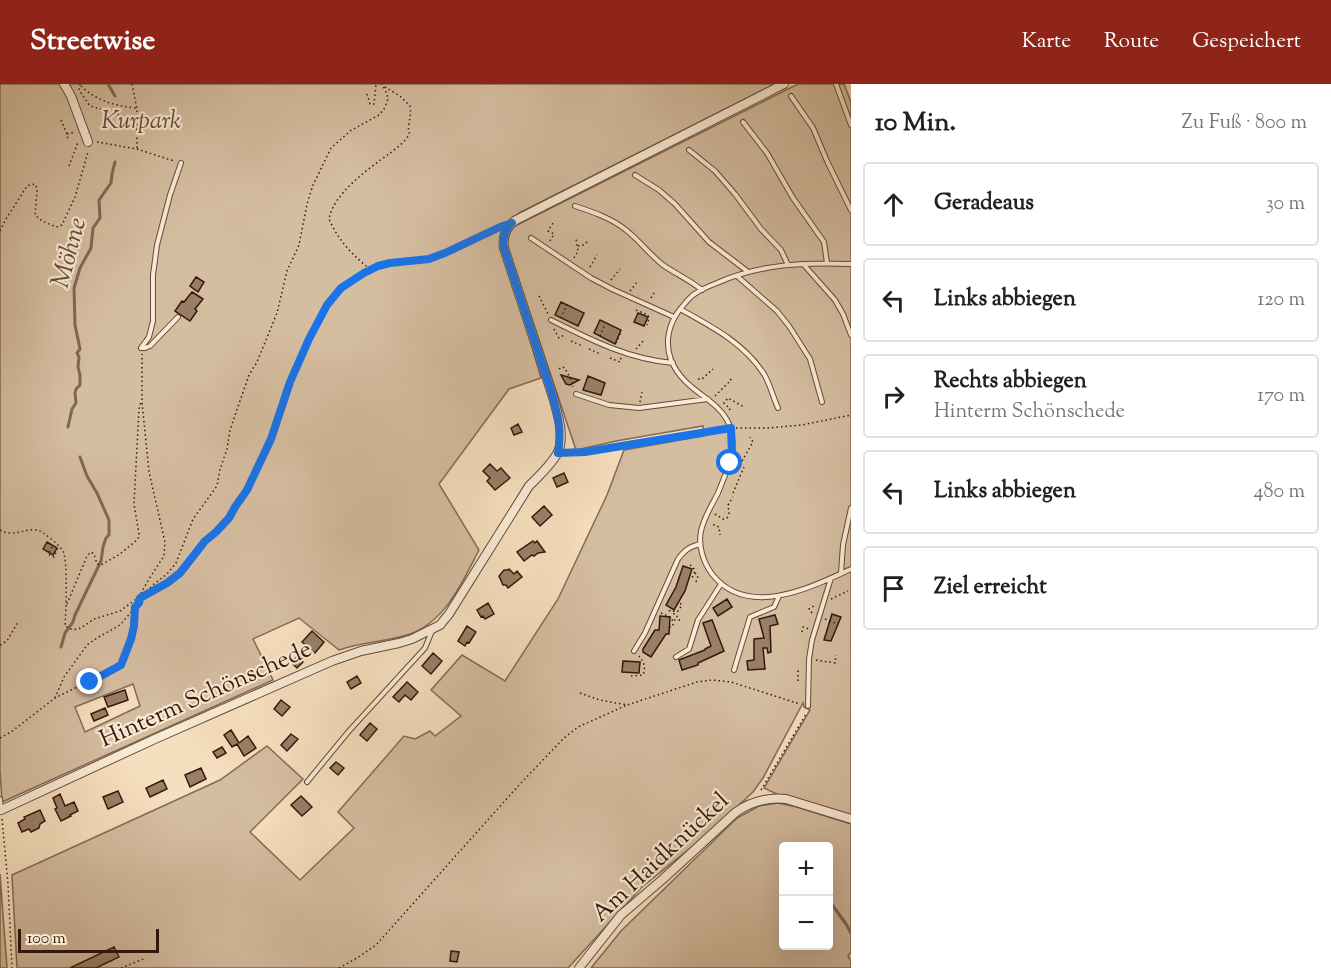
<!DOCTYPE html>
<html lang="de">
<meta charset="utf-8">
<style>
body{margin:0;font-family:"Sorts Mill Goudy",serif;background:#f6f6f6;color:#202124}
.controls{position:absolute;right:18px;bottom:18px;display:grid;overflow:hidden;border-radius:6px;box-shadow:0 6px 24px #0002}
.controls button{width:54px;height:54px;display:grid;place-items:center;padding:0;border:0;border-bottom:2px solid #e0e0e0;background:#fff;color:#202124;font:30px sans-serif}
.scale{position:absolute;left:18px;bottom:15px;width:141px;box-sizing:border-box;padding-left:6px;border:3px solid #35180b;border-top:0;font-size:16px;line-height:21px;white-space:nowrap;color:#35180b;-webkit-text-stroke:4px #f9ead5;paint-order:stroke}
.stop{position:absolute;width:18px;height:18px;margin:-14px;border:4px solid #1a73e8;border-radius:50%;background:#fff}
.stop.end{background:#1a73e8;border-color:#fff;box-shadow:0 2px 6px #0008}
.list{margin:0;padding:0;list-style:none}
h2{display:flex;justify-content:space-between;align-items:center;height:78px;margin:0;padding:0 24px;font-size:26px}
h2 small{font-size:20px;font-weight:400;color:#757577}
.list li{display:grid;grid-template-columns:39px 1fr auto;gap:18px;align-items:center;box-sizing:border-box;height:84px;margin:0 12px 12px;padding:0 12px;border:2px solid #e0e0e0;border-radius:6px}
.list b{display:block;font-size:22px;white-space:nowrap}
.list p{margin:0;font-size:20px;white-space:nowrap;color:#757577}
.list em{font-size:20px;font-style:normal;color:#757577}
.icon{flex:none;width:33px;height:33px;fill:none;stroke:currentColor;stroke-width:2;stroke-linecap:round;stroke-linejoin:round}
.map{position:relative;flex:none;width:851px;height:884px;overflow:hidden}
header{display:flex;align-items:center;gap:36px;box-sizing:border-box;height:84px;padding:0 30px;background:#8f2418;color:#fff}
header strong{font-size:28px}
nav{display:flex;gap:33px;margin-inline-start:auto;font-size:21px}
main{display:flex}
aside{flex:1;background:#fff}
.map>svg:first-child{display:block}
</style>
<header>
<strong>Streetwise</strong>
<nav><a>Karte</a><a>Route</a><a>Gespeichert</a></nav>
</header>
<main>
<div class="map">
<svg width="851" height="884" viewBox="0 0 851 884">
<rect width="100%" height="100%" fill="#f6dfbe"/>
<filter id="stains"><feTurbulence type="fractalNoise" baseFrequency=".00333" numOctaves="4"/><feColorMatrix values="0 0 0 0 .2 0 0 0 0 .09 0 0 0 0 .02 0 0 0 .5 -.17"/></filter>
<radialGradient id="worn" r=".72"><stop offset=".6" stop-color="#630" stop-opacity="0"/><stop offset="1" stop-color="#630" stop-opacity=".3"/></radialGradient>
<path fill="#d5bda0" stroke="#856a56" stroke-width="1.5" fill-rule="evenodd" d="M0,0H775L521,128C506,137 500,145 500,164L523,232L541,294L509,305L439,400L479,466C462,499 445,539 407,551C384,558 361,558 339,566L299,534L253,555L273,596L2,718L0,686ZM133,600L140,622L85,648L75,623Z
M798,0H844L851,18V731L785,714L764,704L810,626L804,623L803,619L763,694L753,708L703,754L642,803L568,884H17L12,791L220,696L267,662L303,695L250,748L300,796L354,744L338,728L404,652L415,655L430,647L435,652L461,632L431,606L462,571L505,597L558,515L607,411L624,366L704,352L703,342L616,357L576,366L507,160L510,146L519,140Z
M778,719L797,723L851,740V868L848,872L851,877V884H591L621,847L737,734L759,722ZM784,762H828V862H784Z
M0,790L7,884H0Z"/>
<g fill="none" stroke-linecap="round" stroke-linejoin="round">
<path stroke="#816752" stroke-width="3" d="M108,0L115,12
M68,343L72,325L76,319L75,309L76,305L80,301V291L78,283L79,273L77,269L80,265L79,260L75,241L74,204L80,184L91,164L93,144L100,134L99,116L111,99L112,90L115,78
M61,563L65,549L73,538L75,531L101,477L103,463L106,454L109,451V436L97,409L87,392L80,373
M828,815L846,840L851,849"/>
</g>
<path fill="#997f68" stroke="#35180b" stroke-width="1.5" d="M196,193L204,198L198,208L190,202Z
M192,208L203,215L195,225L197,227L190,237L175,227L182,217L184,218Z
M561,218L584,229L578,242L555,231Z
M638,229L648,233L644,242L634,238Z
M600,236L621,246L615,260L594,249Z
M561,291L579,296L570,301L566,300Z
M588,292L605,299L601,311L583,306Z
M518,340L522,348L514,351L511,344Z
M490,380L497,387L501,384L510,394L495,406L487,397L490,394L483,387Z
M564,389L568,398L557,403L553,394Z
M544,422L552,431L540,442L532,433Z
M533,457L535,459L537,457L545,468L538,469L534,472L532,471L524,477L517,468Z
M47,458L57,464L53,471L43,465Z
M683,482L692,485L685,507L674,526L666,521L676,503Z
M509,485L514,490L517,487L522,493L508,504L506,501H503L499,492L504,486H508Z
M727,515L732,523L718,532L713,524Z
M488,519L494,530L485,535L483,532L481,533L477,526Z
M832,530L841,533L831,557L824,556Z
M775,531L778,540L770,542L771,568L768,569L767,564H763L765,585L748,586L747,577L754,576V555L764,554L759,535Z
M660,532L670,533L669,550H666L651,573L643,568V565L655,546H659Z
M712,536L724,567L698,579V581L682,586L679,576L705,566V565L711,562L703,539Z
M467,542L476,548L469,559L467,558L465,562L458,557Z
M312,547L324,558L315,569L302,558Z
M433,569L442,577L431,590L422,582Z
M298,572L303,578L297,584L291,578Z
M623,577L640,578L639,589L622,588Z
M357,592L361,599L351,605L347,598Z
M407,598L418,608L411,616L405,611L399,618L393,613Z
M125,606L128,616L108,623L104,613Z
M281,616L290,623L282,632L274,625Z
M105,624L108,631L94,637L91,630Z
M370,639L377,645L367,657L360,651Z
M231,646L239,659L248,652L256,664L244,672L237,660L232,663L224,651Z
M291,650L298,655L287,667L281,661Z
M222,663L226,669L217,674L213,668Z
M336,678L344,684L338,691L330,684Z
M201,684L206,695L190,703L185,691Z
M163,696L167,705L150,713L146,704Z
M118,707L123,718L108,725L103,713Z
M60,710L65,722L74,718L78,727L70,731L71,732L61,737L55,725L57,724L53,714Z
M301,712L312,723L302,732L291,721Z
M40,726L45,737L40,740L39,744L31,748L29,745L22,748L18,739L25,735L24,733Z
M114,863L119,873L96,884H70Z
M451,867L459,868L457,878L450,877Z"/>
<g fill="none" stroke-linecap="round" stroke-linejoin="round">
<g stroke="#654a38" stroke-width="6">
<path id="service" d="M836,0L851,41
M791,12L813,44L827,77L851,126
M743,38L767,69L793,114L824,158L827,179
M689,66L715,87L735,110L761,145L781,166L788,181
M635,91L659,106L675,120L709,158L747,187
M575,122C593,128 611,134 626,146C639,156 649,170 663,181C676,190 690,196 702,206
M531,154L591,194L614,206L674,233
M851,180C806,178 759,180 717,199C709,202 700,206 693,211C687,216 682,223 678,228C668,242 665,260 671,276C689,320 745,314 730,379C726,389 722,399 718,409C712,421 704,433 701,447C698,461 703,478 712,490C747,535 810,504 851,485
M804,181L835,216L843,230L851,251
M737,192L777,227L789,242L810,275L822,318
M680,225C711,242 744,259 764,290C770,300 773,313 778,324
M551,236C591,256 628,275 673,279
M141,264L149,253L153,237V191L157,161L170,111L181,79
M141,264H145L150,262L178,233
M576,310L609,321L639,324L708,315
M841,489L843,461L851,424
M634,567L645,549L678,475C685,466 689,463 700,460
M676,573L689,565L698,536L721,500
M734,586L750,533L774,523L779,512
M808,622L809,575L812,556L831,494
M307,698L349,647L425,564L432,547
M0,715L1,725"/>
</g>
<g stroke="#654a38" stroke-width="10">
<path id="minor" d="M64,0L71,12L88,58
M1,726L157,654L332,577L361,567L399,559L412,555L440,541L449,530L529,402C538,393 550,382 557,370C566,354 557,327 552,310L504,164C502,152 506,143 516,136L784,0
M579,884L621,831L663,795L736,728C752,717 767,713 786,715L851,735"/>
</g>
<path stroke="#35180b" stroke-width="1.5" stroke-dasharray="1.5 3" stroke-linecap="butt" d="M80,0L79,6L90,22L137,36
M132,0L137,25V64
M81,2C97,17 115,22 136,24
M367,10L370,20H374L376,0
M61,36L67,50L68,56
M67,50L75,48
M97,58L137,65L174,77
M69,82L78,58
M0,147L6,135L27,102L32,100L36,101L37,107L35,131L42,137L56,143L62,141L75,113L88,68
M550,157L554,150L548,147L553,139
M578,162L584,161L588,157
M574,174L578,167L576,155
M590,183L597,171
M370,185C353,172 338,156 329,135C333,110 369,84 389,70C395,65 406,58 409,50C410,43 407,47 409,40C410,32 411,30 410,22L400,12L385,3
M611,196L620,185
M630,207L637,198
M539,212L548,230
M651,214L655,207
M636,226L648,231L649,234L647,241
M561,234L567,220
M578,242L584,229
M554,245L559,254L564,251
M600,252L605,240
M571,257L580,261L581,258
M616,259L621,248
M589,265L598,269L599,267
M636,265L644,256
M610,274L620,278L621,274
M559,285L562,283L565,284L573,300V303
M698,295H702L713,285
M715,312L731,296L728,293
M640,318L642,308
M729,326L730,325L724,319L728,314L744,323
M736,344H768L802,341L851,331
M567,369L585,368L722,345
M742,377L753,358L750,353
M733,409L744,383
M715,430L723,435L727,434L729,429L728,421L733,413
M714,440V441L719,443L720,451
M0,446C13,454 24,444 37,446C43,447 59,461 63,467C68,475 66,530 65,542L73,546L81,544L94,535L120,527L135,516L146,512L175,494L185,484L205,457L217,448L229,434L235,423L247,406L271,355L290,299L312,248L327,221L341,204L360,191L378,182L386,179L429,175L445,169L498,144
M52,463L48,470L54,473L58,463
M690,481L693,483L695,487L692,494
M695,489L698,492L696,498
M141,514L154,500L167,490L176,479L193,435L217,402L220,385L227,365L230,346L249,291L257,278L277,229L287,187L299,161L307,120L313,101L331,64L350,47L379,31L384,25L388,15L387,10L382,0
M831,515L848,507
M67,520L87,472L91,468L94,470L97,480L101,481L120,470L138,455L139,450L134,420L139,325L141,318
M669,527L671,526L675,528L678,527L682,521L680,519
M661,529L672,534L673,541L672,543H670
M674,529V531L680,534
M812,529L809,525L814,522
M825,535L835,539
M674,536H680
M802,548L803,543L809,545
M0,561L7,557L18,538
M816,576L835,579L836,571
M631,592L643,591C646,583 644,578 639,572
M798,597V584
M580,609L600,616L627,621L697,598L712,596L731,598L800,620
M55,614L64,593L87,561L97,554L120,541L139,519L141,509L149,495L164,472L165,458L149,388L142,318V270
M0,654L11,648L55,614L81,601L90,598L121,581L131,555L134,542L135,524
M761,706L806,630
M2,735L8,800L12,884
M121,884L146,874
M339,884L357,874L376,861L519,701L564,654L578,643L627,621"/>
<use href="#service" stroke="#f9ead5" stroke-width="4"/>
<use href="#minor" stroke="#f9ead5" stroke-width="8"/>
</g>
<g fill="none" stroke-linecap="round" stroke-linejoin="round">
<path stroke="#1a73e8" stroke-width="8" d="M90,598L121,581L131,555L134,542L135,523L139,519L140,514L167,499L180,489L205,457L216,448L229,434L235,423L247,406L271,355L290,298L309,255L327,221L341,204L364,189L378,182L390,179L429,175L445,169L500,143L512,139C505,146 502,154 504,164L552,310C558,332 562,346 558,369L585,368L731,344L732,371L730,379"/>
</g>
<g text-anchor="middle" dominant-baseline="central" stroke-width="4.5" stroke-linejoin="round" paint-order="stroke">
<g font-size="24" font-style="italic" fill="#654a38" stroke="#f9ead5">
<text x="141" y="38">Kurpark</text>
</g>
<g font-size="24" fill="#35180b" stroke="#f9ead5">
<text transform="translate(206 611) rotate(-24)">Hinterm Schönschede</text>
<text transform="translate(661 774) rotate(-43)">Am Haidknückel</text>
</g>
<g font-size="26" font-style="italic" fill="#684c3a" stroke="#f9ead5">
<text transform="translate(70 169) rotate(-75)">Möhne</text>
</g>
</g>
<rect width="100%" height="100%" filter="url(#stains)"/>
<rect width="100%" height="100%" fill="url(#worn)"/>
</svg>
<div class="controls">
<button>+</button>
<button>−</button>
</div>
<div class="scale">100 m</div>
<div class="stop" style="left:730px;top:379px"></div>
<div class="stop end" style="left:90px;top:598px"></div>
</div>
<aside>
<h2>10 Min.<small>Zu Fuß · 800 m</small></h2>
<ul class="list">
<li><svg class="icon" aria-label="ahead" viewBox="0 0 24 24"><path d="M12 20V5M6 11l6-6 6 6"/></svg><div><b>Geradeaus</b></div><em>30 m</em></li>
<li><svg class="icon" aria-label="left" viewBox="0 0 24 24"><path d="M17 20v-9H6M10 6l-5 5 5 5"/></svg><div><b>Links abbiegen</b></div><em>120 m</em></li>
<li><svg class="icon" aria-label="right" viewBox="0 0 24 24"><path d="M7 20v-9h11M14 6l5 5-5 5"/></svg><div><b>Rechts abbiegen</b><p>Hinterm Schönschede</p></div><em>170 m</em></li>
<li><svg class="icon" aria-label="left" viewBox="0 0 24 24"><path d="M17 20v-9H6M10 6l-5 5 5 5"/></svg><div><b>Links abbiegen</b></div><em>480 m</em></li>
<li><svg class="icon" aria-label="arrive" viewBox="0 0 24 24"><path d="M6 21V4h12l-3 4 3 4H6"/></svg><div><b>Ziel erreicht</b></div></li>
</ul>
</aside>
</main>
